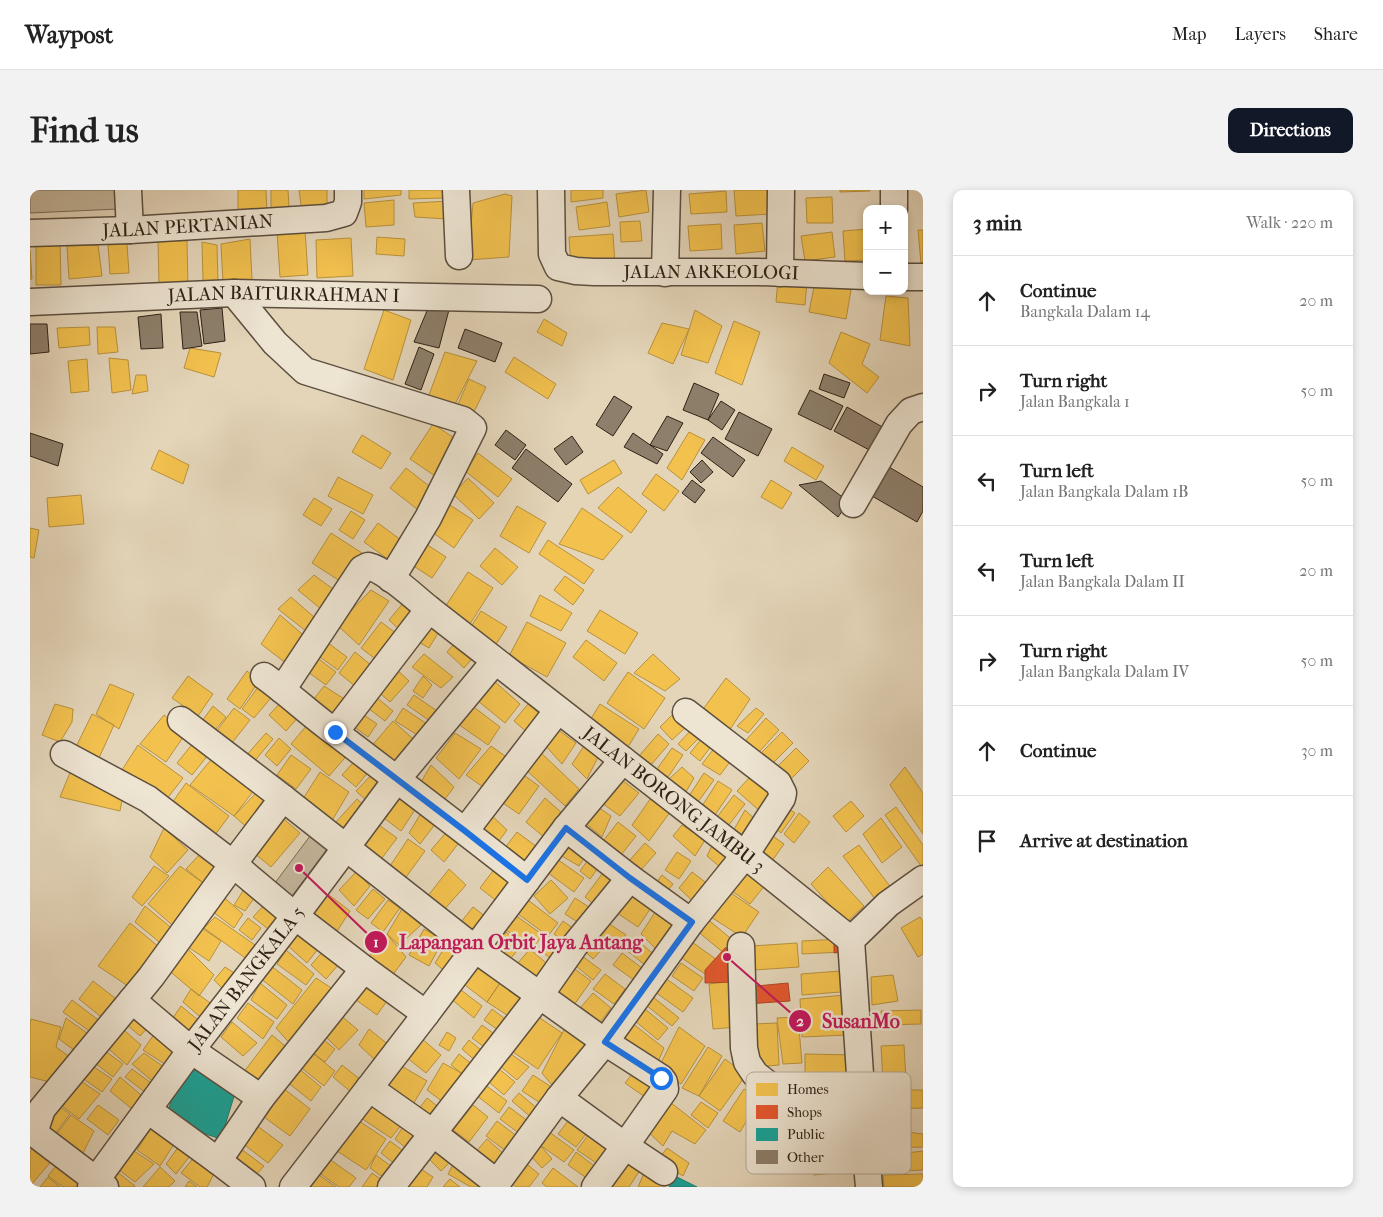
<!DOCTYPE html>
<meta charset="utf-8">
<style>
body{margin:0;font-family:"IM FELL French Canon",serif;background:#f2f2f2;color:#222}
.controls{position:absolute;right:15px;top:15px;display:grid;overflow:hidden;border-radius:10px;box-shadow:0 2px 8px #0003}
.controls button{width:45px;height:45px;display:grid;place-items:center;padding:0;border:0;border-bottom:1px solid #e0e0e0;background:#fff;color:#222;font:25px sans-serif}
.stop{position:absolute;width:15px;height:15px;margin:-11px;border:4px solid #1a73e8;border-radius:50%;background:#fff}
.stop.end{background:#1a73e8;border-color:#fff;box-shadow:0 1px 5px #0008}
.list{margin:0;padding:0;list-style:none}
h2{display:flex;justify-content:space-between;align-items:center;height:65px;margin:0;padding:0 20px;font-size:21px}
h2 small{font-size:16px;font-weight:400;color:#767676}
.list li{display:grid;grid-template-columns:32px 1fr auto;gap:15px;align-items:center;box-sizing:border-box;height:90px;padding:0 20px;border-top:1px solid #e0e0e0}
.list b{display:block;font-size:19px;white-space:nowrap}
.list p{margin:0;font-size:16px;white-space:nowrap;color:#767676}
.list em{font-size:16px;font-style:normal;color:#767676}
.icon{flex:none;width:28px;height:28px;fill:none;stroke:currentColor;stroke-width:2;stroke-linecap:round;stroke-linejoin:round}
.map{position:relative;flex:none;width:893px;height:997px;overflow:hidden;border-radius:10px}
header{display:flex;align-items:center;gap:30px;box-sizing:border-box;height:70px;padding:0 25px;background:#fff;border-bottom:1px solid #e0e0e0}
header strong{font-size:24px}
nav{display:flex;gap:28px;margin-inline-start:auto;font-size:18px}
.intro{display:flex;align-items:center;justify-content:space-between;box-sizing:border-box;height:120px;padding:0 30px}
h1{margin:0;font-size:35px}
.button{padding:12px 22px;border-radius:10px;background:#111827;color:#fff;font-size:18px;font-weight:700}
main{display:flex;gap:30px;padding:0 30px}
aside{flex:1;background:#fff;border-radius:10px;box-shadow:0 2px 8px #0003}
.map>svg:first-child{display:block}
</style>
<header>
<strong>Waypost</strong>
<nav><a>Map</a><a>Layers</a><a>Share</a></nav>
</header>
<div class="intro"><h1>Find us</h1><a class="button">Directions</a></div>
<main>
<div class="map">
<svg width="893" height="997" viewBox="0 0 893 997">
<rect width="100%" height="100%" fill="#e4d5b9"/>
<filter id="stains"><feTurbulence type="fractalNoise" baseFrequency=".004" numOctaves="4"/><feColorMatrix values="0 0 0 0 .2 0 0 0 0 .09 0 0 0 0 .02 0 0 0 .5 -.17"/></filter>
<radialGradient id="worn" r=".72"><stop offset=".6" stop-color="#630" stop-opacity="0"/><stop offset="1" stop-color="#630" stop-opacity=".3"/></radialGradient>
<path fill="#c5b79d" stroke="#7a6c5a" d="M0,0H87L88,19L0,23Z
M280,646L297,659L259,710L242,697Z"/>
<path fill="#f2c14e" stroke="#b8913d" d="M208,0H236L237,25L208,26Z
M241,0H258L259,17L241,18Z
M269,0H297V17L272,21Z
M334,0H371V5L334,9Z
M379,0H413V8L379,9Z
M541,0H573V8L541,12Z
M616,0L619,22L589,27L586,4Z
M704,0H740L741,24L706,26Z
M810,0H840V1L810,2Z
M696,1L697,22L661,24L659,4Z
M475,4L482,6L479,67L438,70L443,13Z
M802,7L803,33H777L776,8Z
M364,10V35L336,37L334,13Z
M419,11L417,29L385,27L383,13Z
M577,12L580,36L549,40L546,17Z
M610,31L612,51L591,52L590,32Z
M732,33L735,61L706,64L704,35Z
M691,34L692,59L660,61L658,36Z
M837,39V70L815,71L813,41Z
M275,40L278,85L250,87L247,42Z
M888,40H893V73H891Z
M802,42L805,67L775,71L771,46Z
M583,44L585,74L541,77L539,47Z
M347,47L375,49L374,66L346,64Z
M321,48L323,86L287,88L286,50Z
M220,49L222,90L193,92L191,54Z
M6,50H30L31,95H6Z
M128,50L157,51L158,97L129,94Z
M172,52L187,55L188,93L173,91Z
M97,54L99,83L80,84L78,55Z
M68,55L72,86L39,89L37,56Z
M0,60L2,89H0Z
M748,89L777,92L775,115L746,112Z
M785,92L821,100L816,129L779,122Z
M856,106L878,108L880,156L850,150Z
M354,120L381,130L363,190L334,179Z
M665,120L692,136L678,173L651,165Z
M514,129L537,143L532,156L507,142Z
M704,131L730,142L712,195L685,183Z
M632,133L659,139L643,174L618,163Z
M59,137L60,155L29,158L27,138Z
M67,137H85L88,162L68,164Z
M811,142L840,154L832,174L849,187L837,203L799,173Z
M160,158L191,163L184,187L154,178Z
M415,162L447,171L421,222L396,213Z
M484,167L526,194L518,209L475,182Z
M79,168L98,170L101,200L82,203Z
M57,169L59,201L41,203L38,171Z
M106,185H116L118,201L102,204Z
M439,189L456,197L443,224L426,219Z
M403,234L432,253L408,288L380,269Z
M659,242L675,250L652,290L637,278Z
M332,245L361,263L351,279L322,262Z
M762,257L794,276L786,290L754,271Z
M129,260L159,275L153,294L121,279Z
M448,263L482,289L468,307L435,281Z
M584,270L592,283L558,304L550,290Z
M376,278L408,303L392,323L360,298Z
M626,284L649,301L634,321L612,304Z
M308,287L343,305L333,324L298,306Z
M438,288L464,313L449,329L423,304Z
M741,290L762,303L752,319L731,307Z
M588,297L617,321L601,343L568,318Z
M51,305L54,334L19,337L17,308Z
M284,308L302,319L291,336L273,325Z
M420,315L443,330L424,358L402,342Z
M487,316L516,333L499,363L470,346Z
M552,318L593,346L573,370L529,354Z
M321,321L335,330L323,349L309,340Z
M348,333L375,353L362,372L334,352Z
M0,338L9,340L4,368L0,367Z
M301,343L332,363L313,393L282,373Z
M518,350L564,380L554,394L509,364Z
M396,354L416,367L402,388L382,375Z
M465,358L488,377L472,395L450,376Z
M438,382L463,398L438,437L413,420Z
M284,385L311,405L297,424L268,400Z
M535,386L554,400L543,415L524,400Z
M341,400L359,411L329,455L307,435Z
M510,405L542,423L531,441L500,426Z
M379,406L391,419L373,443L359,430Z
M261,407L292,434L282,446L248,419Z
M570,420L608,443L595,464L557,441Z
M451,421L477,437L463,459L437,443Z
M250,425L278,449L261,477L231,454Z
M397,425L413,435L399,458L380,447Z
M351,432L371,447L352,474L331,458Z
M497,432L536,453L517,487L479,466Z
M293,449L317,467L308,480L283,462Z
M428,449L446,464L434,478L417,462Z
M556,450L587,473L574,491L543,467Z
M325,462L347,480L331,501L309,483Z
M281,463L306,482L296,495L271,477Z
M394,464L423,487L411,498L382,477Z
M623,464L650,489L635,501L604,483Z
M361,474L379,491L360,512L343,497Z
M217,481L229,491L210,519L197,509Z
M598,482L635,508L614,539L577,513Z
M158,486L183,504L168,526L142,508Z
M393,486L402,495L393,508L383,501Z
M696,488L720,509L697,544L668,526Z
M463,490L490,514L475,533L448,511Z
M231,493L245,503L224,528L212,519Z
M80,494L104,504L89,539L66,524Z
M294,496L319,512L306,531L280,514Z
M339,501L363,521L355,531L330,512Z
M384,505L407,521L400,531L377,515Z
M255,508L272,523L256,541L239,525Z
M25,514L43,519L42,532L30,552L12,545Z
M498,514L513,527L499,544L484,531Z
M570,514L609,539L598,557L559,532Z
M441,515L470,537L458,555L428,534Z
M183,516L196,527L181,545L169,535Z
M204,518L220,530L198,558L183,546Z
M373,518L397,534L389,546L365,531Z
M726,518L734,524L718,543L707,536Z
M328,521L347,534L338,547L319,533Z
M644,523L657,536L642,550L630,537Z
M62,524L84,535L69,568L46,557Z
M134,525L156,543L136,572L110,554Z
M283,528L321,561L299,586L261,554Z
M736,528L749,540L729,562L716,550Z
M363,531L389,554L366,582L340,558Z
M523,536L546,553L532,574L513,553Z
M663,538L671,546L656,561L648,554Z
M752,542L763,553L740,576L729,565Z
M236,543L243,549L223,573L215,567Z
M425,543L451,559L429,589L406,568Z
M628,544L639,554L620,576L609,566Z
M673,547L682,555L670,571L660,563Z
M249,548L261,559L247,576L235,565Z
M164,552L179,564L162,585L147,573Z
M108,555L153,588L133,614L92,580Z
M461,556L482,571L460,602L436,585Z
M554,556L568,567L557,589L542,574Z
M686,556L703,568L690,585L672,574Z
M642,558L653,565L638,587L627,579Z
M766,558L779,571L758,592L745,579Z
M508,560L549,599L535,616L493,577Z
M185,565L225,599L204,626L160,595Z
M261,565L281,579L266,599L247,585Z
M330,565L343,576L326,597L312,585Z
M44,573L94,600L90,621L30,607Z
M401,575L424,597L412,613L391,592Z
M349,577L360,588L338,612L326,601Z
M652,577L664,588L654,605L638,590Z
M875,577L893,603V644L860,595Z
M488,581L509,596L489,624L467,609Z
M290,582L319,602L300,634L271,612Z
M674,583L684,590L668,612L659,606Z
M721,586L745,605L732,623L707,601Z
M588,587L609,603L590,626L569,611Z
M688,591L702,600L685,625L672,616Z
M156,593L199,626L179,653L137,620Z
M372,599L390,612L371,641L354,628Z
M228,601L243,611L221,641L204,626Z
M623,605L643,618L619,651L602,635Z
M704,605L715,614L698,636L687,627Z
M515,608L532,623L514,647L496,632Z
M327,609L338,619L316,643L305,633Z
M821,611L834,626L816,642L803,626Z
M396,615L412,625L390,654L379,643Z
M565,615L581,626L572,647L553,631Z
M753,615L765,623L751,643L740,634Z
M866,617L893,655V675L891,676L855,625Z
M456,620L477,640L466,655L444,634Z
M715,620L728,632L711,651L702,643Z
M769,623L780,632L764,653L754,644Z
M248,624L270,643L241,677L218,658Z
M851,628L872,657L852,673L833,644Z
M588,632L606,646L591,665L573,651Z
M349,635L367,648L352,668L335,656Z
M652,635L675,650L665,666L643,646Z
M134,638L158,660L137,683L120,667Z
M420,638L431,650L414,672L401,660Z
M487,642L507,657L491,679L471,663Z
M737,642L754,654L742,671L724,657Z
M378,649L395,661L374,690L358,679Z
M538,651L558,662L549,676L530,665Z
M684,651L699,660L697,683L677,666Z
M615,653L626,663L610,681L599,671Z
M829,655L862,699L848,713L813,666Z
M647,662L661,671L649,689L635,680Z
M171,663L196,679L181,699L156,679Z
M563,663L574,670L560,689L550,681Z
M524,667L554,688L544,702L514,680Z
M468,674L488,689L469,713L450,698Z
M124,676L139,686L112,716L102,707Z
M150,676L181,699L148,740L118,714Z
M710,677L735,695L720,714L698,698Z
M798,677L834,716L816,733L781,694Z
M419,679L436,695L412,722L397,707Z
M575,680L592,693L571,720L555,707Z
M326,682L340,696L324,716L309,700Z
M662,682L683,698L669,717L649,698Z
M632,685L643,694L636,703L625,694Z
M521,690L538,708L520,724L504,706Z
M218,693L231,698L215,721L204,715Z
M597,696L623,715L608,737L581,719Z
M343,699L355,709L338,729L326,720Z
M695,699L729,722L712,747L681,727Z
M295,702L320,721L304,746L285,731L283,720Z
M189,703L213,724L204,738L178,718Z
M545,708L565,721L554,736L535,724Z
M358,710L370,718L353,742L341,733Z
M498,710L528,733L518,746L488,724Z
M236,713L253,726L243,743L223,727Z
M115,716L144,740L134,756L105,732Z
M443,717L460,730L442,749L427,737Z
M372,719L391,735L369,755L357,744Z
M627,719L645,731L626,759L611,744Z
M485,725L513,745L502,759L475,739Z
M185,727L228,757L218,770L174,738Z
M890,727L893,731V764L888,767L871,738Z
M218,728L231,738L222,750L209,740Z
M676,728L705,752L695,764L666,740Z
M572,729L596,745L586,759L562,744Z
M533,731L547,741L538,754L524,744Z
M100,733L129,757L101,798L68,776Z
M166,734L191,751L179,771L152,753Z
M394,739L413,750L399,776L379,765Z
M268,742L288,759L277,773L257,755Z
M476,742L492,755L481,768L465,755Z
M357,744L376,767L359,790L336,770Z
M559,745L573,758L563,769L549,756Z
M518,746L534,759L525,772L509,759Z
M604,748L626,766L620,779L595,759Z
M812,749V762L772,764V751Z
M418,752L436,764L418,784L405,773Z
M662,752L687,770L675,784L649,766Z
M767,753L769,777L724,780L722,756Z
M156,757L184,785L169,806L136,778Z
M500,759L522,778L509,793L487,774Z
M256,760L284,784L276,795L247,774Z
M294,760L309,774L296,789L281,775Z
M548,763L571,780L563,790L541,772Z
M592,763L616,781L608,793L583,775Z
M651,773L673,788L664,801L642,786Z
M538,774L561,791L544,815L521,798Z
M240,775L272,800L263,814L230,788Z
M443,775L470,793L457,812L431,792Z
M195,777L209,786L196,802L184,790Z
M810,781L811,802L772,805L771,784Z
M575,784L595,799L584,814L563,799Z
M631,785L663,808L653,822L621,799Z
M863,785L868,811L842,815L841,787Z
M286,788L306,801L264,858L246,838Z
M63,791L90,812L75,830L49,809Z
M334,791L359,808L347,825L322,807Z
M704,791L707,837L683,839L679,794Z
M230,793L257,815L247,829L221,810Z
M470,793L497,802L480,827L457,812Z
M427,797L452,816L444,828L420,808Z
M161,799L187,818L176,832L153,812Z
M563,803L581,818L570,832L551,817Z
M815,805L818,845L772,847L770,809Z
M623,807L649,828L642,836L616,815Z
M42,810L71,832L62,843L33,822Z
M218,813L244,832L233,849L207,828Z
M101,816L121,834L110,846L90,829Z
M151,816L173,834L157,854L138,835Z
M462,819L479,832L471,842L454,830Z
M615,819L638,838L628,850L605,831Z
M891,820V834L851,835V821Z
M501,822L532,843L508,879L477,858Z
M308,823L328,840L309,860L293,844Z
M768,827L772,873L753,874L747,828Z
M36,828L64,848L52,866L29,849Z
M1,829L31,837L26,857L44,870L28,894L0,887V833Z
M598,830L634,858L625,879L583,849Z
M202,832L227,853L213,866L191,847Z
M747,833L749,875L727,877L724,834Z
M87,834L111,855L97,875L73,854Z
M537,834L562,855L526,900L512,883Z
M452,835L471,849L461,862L442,848Z
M649,837L675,856L651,894L628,879Z
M339,839L360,856L347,872L329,855Z
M127,840L153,862L141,878L113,860Z
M417,842L426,848L419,861L409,855Z
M242,845L261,861L232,900L210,887Z
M289,846L305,859L295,872L279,860Z
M392,849L411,865L396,883L376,867Z
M439,850L456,864L449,874L432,859Z
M874,855L876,890L853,891L851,856Z
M678,857L692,866L669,906L652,898Z
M71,858L93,874L83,887L61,870Z
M474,859L499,877L487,890L464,871Z
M279,860L305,881L294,896L268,875Z
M114,863L138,880L126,894L102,874Z
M429,864L447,878L439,889L421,875Z
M775,864L825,865V883L775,885Z
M695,869L716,885L690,921L669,906Z
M58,873L82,889L72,902L48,885Z
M413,873L440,888L421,918L397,900Z
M462,873L485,892L474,905L453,887Z
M368,874L397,891L379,921L349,901Z
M312,875L331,890L321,902L303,887Z
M267,877L291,897L281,911L256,891Z
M607,878L626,892L615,907L595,893Z
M102,879L124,895L120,906L95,887Z
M503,885L526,900L515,916L492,901Z
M90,887L117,910L107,923L80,901Z
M48,889L70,904L49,929L27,912Z
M454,894L477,911L469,923L446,905Z
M253,898L280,919L260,946L234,927Z
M714,899L730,908L710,942L693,931Z
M856,900H893V918L856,919Z
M489,903L509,920L502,928L482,911Z
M397,908L415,922L403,937L385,924Z
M636,909L676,940L665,954L642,941L633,956L614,938Z
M345,911L373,933L361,948L331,928Z
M24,912L40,924L25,944L10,932Z
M671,912L688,923L678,938L661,925Z
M68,915L89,930L78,945L57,929Z
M443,915L458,927L439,952L423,940Z
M479,917L499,932L490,944L470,929Z
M545,922L562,936L546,957L528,944Z
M41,925L64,941L52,965L26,945Z
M326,929L356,949L336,980L304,959Z
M810,929L816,982L784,985L779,933Z
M467,931L488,947L477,962L456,946Z
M376,932L394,947L383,964L365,949Z
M123,935L146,951L130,976L107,960Z
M226,935L253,955L238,973L212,953Z
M564,937L584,952L569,975L547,960Z
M515,939L544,960L534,972L503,950Z
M853,939L893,944V957L855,958Z
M457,949L476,966L464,981L443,965Z
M360,951L380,966L371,979L351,963Z
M152,952L163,962L146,984L136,974Z
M7,954L24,968L2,994L0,992V961Z
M410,954L424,968L411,981L397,967Z
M510,955L522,969L512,978L499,964Z
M207,956L234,976L222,989L197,969Z
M637,958L659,973L653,986L628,970Z
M104,961L124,974L105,992L89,980Z
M893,961V980L852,982L851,966Z
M546,962L567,978L558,989L538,975Z
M346,965L369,982L361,993L340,978Z
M594,965L612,977L599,997H577Z
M165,966L185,982L177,997H170L151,983Z
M32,968L54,997H33L18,986Z
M298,968L326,988L319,997H309L288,982Z
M494,972L509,984L499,997H486L478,990Z
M424,973L452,990L448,997H441L418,984Z
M130,977L145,991L139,997H113Z
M388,977L403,987L397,997H377Z
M523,978L548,997H517L512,993Z
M282,980L306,997H278Z
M86,981L105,996V997H88L78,990Z
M342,983L359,995L358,997H332Z
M614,983L636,992L634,997H608Z
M893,984V997H854L853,985Z
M18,987L30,997H10Z
M420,989L430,997H413Z
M159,991L167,997H155Z"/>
<path fill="#e4572e" stroke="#ae4727" d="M812,749V762L804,763V750Z
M706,757L701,792L675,793V780L695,758Z
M758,793L760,811L717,814L716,797Z"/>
<path fill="#17a398" stroke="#1e7c71" d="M152,876L208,893L191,949L135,931Z
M645,986L667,997H639Z"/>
<path fill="#8d7f6b" stroke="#2f2216" d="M399,116H420L409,158L384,152Z
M192,118L195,151L174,154L170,120Z
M150,122H167L172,156L153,159Z
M131,124L133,158L111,159L108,127Z
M0,134H17L19,162L0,164Z
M435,139L472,153L465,172L428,158Z
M389,157L404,164L391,200L375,194Z
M794,184L820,193L814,208L789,199Z
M664,193L689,204L678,230L653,220Z
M780,200L813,216L801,240L768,224Z
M584,206L602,217L583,246L566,235Z
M691,211L705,220L692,240L678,230Z
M817,217L856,239L843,262L804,241Z
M709,222L742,239L728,266L695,249Z
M637,226L653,233L637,261L620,255Z
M476,240L496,255L485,270L465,255Z
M0,243L33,254L28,276L0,266Z
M603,243L633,264L627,274L594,257Z
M542,246L553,262L536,275L524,259Z
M683,247L715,270L703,287L671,263Z
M496,259L542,294L528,312L482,278Z
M672,270L683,282L671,293L660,282Z
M859,277L893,297V321L887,332L842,306Z
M662,290L675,300L665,313L652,303Z
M791,291L819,312L808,327L769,295Z"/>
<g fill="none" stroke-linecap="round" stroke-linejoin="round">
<g stroke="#5c4f3f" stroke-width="29">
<g id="minor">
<path d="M98,0L100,40"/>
<path d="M426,0L429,66"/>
<path id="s1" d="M521,0L522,64L528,77L546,81L564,82H729L837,86"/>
<path d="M864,19V0"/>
<path id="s2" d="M0,43L100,40L296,28L314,23L318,12V0"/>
<path d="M635,83L637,0"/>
<path d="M750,83L751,0"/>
<path d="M874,87H893"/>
<path d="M204,103L245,153L275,181L433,230L443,238L398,328L361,389"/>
<path id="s3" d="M0,112L204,103L508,109"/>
<path d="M823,314L869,234L881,221L893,217"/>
<path d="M234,486C259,504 281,525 306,543C370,592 434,640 497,690"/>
<path d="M252,500L332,379L338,376C356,380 383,406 399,419"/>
<path d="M151,530L253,608L445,759L575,852L631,888L634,892L635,899L595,956L565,997"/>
<path id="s4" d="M305,542L399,419L715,665L821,750"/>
<path d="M34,564L118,609L203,674L265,726L334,779L396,824"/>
<path d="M536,638L600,688L661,732"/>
<path d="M435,641L528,520"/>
<path d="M711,756L714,858L717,872L725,884L759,911L771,919L832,914"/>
<path d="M102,810L161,860L231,908"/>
<path d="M339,898L403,943L467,993"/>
<path d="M529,908L595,956L634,982"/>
<path d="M118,920L188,971L222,997"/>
<path d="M188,971L231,908L334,779"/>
<path id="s5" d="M61,997L161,860L265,726L367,589L465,471"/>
<path d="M75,997L4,943L12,919L121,787L203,674L253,608"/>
<path d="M263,997L396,824L536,638L593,570"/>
<path d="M361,997L510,805L545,755L600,688"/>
<path d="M464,997L529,908L575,852L661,732L715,665L752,608L753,603L748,593L656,522"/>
<path d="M839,997L832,914L821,750L858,714L893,689"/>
</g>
</g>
<use href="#minor" stroke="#ede4d2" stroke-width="26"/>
</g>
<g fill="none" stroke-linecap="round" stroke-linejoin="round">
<path stroke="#1a73e8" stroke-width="6" d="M305,542L435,641L497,690L536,638L600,688L662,732L575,852L631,888"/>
</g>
<g text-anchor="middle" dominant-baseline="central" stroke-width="5" stroke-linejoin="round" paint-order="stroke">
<g font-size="19" fill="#2f2216" stroke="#ede4d2">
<text stroke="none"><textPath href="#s2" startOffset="158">JALAN PERTANIAN</textPath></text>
<text stroke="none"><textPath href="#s1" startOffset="232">JALAN ARKEOLOGI</textPath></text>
<text stroke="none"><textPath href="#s3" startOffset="254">JALAN BAITURRAHMAN I</textPath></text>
<text stroke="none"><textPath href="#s4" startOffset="465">JALAN BORONG JAMBU 3</textPath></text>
<text stroke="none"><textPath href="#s5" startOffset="260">JALAN BANGKALA 5</textPath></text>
</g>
</g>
<rect x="716" y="882" width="165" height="102" rx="8" fill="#ede4d2" stroke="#b4aa9a" stroke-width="1"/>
<rect x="726" y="893" width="22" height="13" fill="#f2c14e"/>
<rect x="726" y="915" width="22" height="14" fill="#e4572e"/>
<rect x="726" y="938" width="22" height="13" fill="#17a398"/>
<rect x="726" y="960" width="22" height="14" fill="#8d7f6b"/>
<g font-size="14" fill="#2f2216">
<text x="757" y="904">Homes</text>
<text x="757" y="927">Shops</text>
<text x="757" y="949">Public</text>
<text x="757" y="972">Other</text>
</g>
<path fill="none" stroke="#c2185b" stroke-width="2" d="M269 678L346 752M697 767L770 831"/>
<g fill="#c2185b" stroke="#ede4d2" stroke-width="2">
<circle cx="269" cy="678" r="5"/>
<circle cx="697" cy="767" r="5"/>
<circle cx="346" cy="752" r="12"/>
<circle cx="770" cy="831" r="12"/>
</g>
<g font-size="15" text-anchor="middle" font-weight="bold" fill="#fff">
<text x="346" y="757">1</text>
<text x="770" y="836">2</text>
</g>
<g font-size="20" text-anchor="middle" font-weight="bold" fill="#c2185b" stroke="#ede4d2" stroke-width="5" stroke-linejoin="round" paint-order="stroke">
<text x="491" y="759">Lapangan Orbit Jaya Antang</text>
<text x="831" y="838">SusanMo</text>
</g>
<rect width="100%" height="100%" filter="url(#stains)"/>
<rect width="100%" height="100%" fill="url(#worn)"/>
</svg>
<div class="controls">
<button>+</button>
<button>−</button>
</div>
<div class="stop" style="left:631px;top:888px"></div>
<div class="stop end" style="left:305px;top:542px"></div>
</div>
<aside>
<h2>3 min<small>Walk · 220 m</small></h2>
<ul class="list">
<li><svg class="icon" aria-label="ahead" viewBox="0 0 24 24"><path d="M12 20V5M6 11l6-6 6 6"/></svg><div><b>Continue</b><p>Bangkala Dalam 14</p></div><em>20 m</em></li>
<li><svg class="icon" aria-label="right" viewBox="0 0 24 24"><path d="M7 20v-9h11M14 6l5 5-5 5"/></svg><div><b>Turn right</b><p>Jalan Bangkala 1</p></div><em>50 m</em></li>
<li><svg class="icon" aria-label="left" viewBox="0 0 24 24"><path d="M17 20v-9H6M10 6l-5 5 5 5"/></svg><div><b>Turn left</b><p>Jalan Bangkala Dalam 1B</p></div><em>50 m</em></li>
<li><svg class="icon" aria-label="left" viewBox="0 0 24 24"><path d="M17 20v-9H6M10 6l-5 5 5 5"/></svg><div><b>Turn left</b><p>Jalan Bangkala Dalam II</p></div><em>20 m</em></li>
<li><svg class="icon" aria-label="right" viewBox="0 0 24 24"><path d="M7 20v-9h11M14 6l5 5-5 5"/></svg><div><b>Turn right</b><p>Jalan Bangkala Dalam IV</p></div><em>50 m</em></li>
<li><svg class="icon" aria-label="ahead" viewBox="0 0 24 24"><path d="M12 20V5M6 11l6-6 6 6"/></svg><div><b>Continue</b></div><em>30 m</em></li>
<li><svg class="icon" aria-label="arrive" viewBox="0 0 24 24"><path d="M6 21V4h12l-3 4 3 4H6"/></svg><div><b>Arrive at destination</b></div></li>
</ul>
</aside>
</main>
